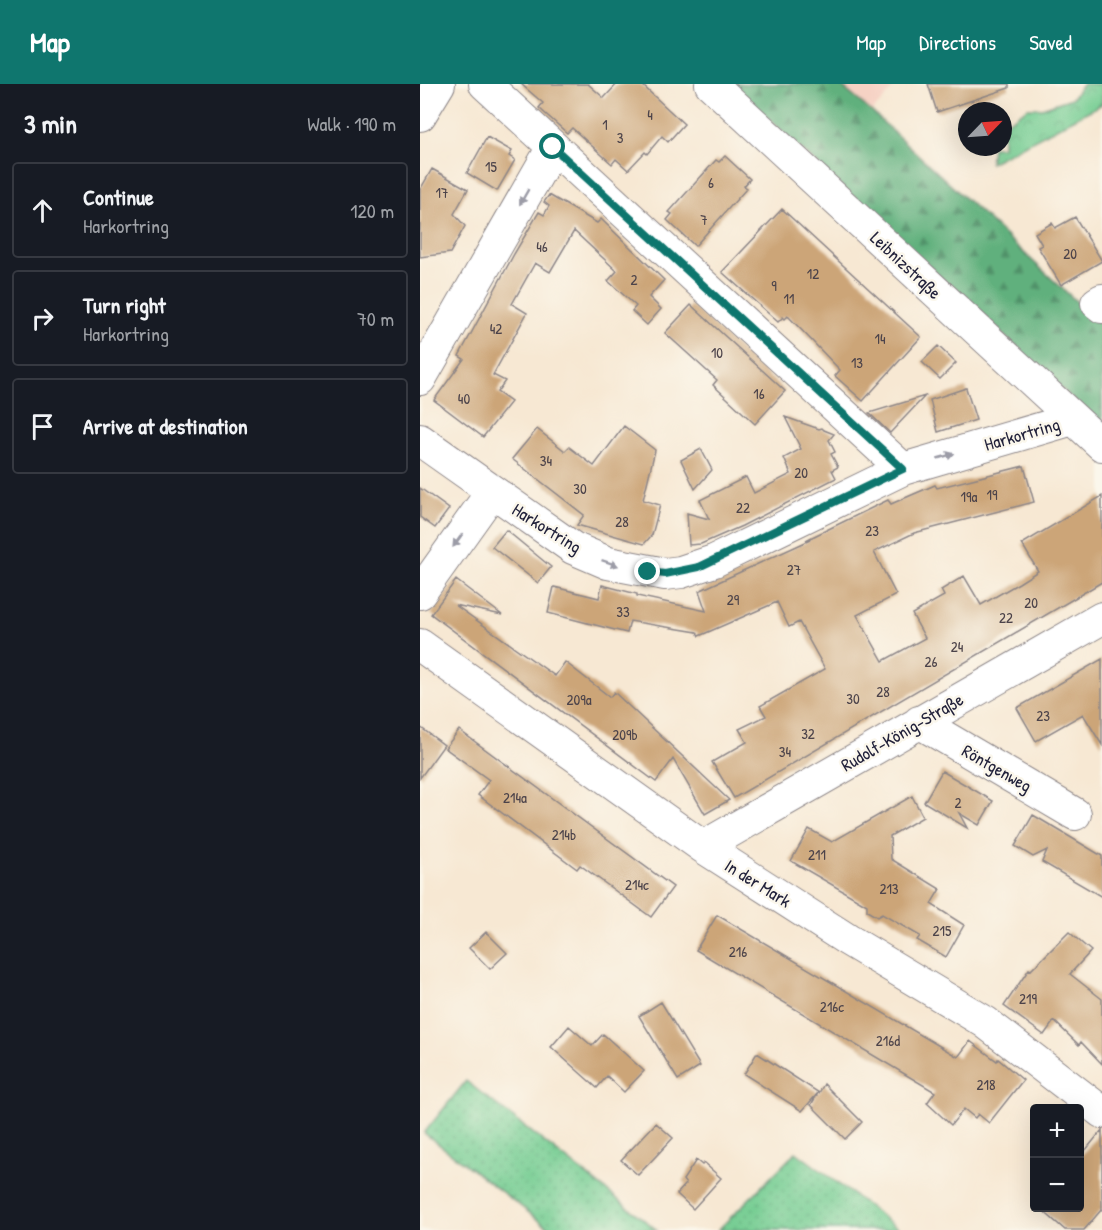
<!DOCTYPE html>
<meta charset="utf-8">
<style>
body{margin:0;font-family:"Patrick Hand",sans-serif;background:#20242c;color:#f1f3f6}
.controls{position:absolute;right:18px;bottom:18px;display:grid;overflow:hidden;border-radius:6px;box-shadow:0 6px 24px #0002}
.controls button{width:54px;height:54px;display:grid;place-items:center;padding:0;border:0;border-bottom:2px solid #363941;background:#171b24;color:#f1f3f6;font:30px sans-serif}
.compass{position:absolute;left:538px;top:18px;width:54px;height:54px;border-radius:50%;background:#171b24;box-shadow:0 6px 24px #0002;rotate:65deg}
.stop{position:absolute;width:18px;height:18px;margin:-14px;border:4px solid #0f766e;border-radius:50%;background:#fff}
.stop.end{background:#0f766e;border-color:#fff;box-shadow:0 2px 6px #0008}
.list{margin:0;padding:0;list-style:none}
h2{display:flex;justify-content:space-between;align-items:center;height:78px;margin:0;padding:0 24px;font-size:26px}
h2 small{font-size:20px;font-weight:400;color:#9ea1a6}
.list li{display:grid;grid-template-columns:39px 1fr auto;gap:18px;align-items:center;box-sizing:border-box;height:96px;margin:0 12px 12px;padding:0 12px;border:2px solid #363941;border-radius:6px}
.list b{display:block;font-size:22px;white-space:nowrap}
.list p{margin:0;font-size:20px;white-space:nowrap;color:#9ea1a6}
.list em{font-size:20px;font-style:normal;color:#9ea1a6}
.icon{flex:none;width:33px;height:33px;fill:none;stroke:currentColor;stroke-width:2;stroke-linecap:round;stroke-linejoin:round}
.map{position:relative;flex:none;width:682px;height:1146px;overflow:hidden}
header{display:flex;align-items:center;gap:36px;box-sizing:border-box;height:84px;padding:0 30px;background:#0f766e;color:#fff}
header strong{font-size:28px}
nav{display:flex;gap:33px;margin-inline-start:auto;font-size:21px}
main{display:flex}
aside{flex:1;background:#171b24}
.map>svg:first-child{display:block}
</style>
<header>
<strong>Map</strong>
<nav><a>Map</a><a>Directions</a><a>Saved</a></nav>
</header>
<main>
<aside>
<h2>3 min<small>Walk · 190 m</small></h2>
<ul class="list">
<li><svg class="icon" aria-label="ahead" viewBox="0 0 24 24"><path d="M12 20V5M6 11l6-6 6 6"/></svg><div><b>Continue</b><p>Harkortring</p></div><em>120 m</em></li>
<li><svg class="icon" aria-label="right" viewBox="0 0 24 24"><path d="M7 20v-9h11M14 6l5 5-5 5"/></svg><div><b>Turn right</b><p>Harkortring</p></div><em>70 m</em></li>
<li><svg class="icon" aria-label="arrive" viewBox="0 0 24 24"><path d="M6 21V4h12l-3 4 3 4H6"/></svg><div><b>Arrive at destination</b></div></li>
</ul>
</aside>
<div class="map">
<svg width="682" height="1146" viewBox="0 0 682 1146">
<defs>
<pattern id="grass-dots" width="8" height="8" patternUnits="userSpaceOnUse" patternTransform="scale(1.5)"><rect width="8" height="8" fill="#76cd93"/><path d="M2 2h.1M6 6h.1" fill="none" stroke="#66b080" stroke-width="1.8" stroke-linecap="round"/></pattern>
<pattern id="forest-firs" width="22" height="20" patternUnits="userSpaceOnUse" patternTransform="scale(1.5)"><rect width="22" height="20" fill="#60b07d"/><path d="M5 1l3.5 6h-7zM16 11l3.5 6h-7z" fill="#4f8f68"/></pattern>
<pattern id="park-crowns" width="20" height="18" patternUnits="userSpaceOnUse" patternTransform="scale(1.5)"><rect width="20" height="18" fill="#76cd93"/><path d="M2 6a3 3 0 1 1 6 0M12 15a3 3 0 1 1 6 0" fill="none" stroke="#66b080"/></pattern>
</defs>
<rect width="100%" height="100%" fill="#fbf7ec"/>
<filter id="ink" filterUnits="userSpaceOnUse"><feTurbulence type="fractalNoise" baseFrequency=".0167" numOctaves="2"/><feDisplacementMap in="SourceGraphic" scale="12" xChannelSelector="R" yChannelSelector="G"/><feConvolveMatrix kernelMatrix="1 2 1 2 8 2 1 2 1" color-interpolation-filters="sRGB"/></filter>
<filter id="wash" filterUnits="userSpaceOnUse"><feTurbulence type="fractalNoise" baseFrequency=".008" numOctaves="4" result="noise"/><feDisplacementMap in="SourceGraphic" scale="24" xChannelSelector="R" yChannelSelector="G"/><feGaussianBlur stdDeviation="1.35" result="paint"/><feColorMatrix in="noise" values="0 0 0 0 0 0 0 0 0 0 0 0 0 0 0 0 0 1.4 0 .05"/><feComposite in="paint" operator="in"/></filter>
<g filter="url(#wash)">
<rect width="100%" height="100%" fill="#f7e8d3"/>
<path fill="#f6d2c4" d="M419,0H477L452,28Z"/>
<path fill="url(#grass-dots)" stroke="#4c7867" stroke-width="1.5" d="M46,997L237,1146H132L4,1049Z
M376,1068L480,1146H298Z"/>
<path fill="url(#forest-firs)" stroke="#41695c" stroke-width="1.5" d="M310,0H419L452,28L682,241V342Z"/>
<path fill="url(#park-crowns)" stroke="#4c7867" stroke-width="1.5" d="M663,0H682V20L570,79L572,63H583V41L608,24H622L652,14Z"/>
<g id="blocks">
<path fill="#cca578" d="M101,0H168L184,14L197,0H221L264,40L248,58L242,52L227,70L225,68L208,86L196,75L192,80L152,44L147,49L119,24L123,19Z
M508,0H589V4L517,28Z
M67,53L92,67L89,72L95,76L77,107L47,89Z
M305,72L330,95L324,102L327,104L275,162L247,136L252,130L249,128L296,76L299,78Z
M12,85L48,105L34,130L45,142L30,169L0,173V106Z
M129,111L177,139L181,135L244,196L229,213L241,225L227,241L212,227L216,222L188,197L197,187L154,147L130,188L115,179L92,220L107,229L73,291L85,297L77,308L91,318L63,353L14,316L44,275L39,272L94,170L119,128L124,131L129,122L124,118Z
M362,125L501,253L443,317L415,292L420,286L368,232L365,235L363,233L358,238L302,188Z
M655,133L682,177L641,201L618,163L622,161L615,149L632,139L635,144Z
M271,221L365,307L335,340L293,301L297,296L245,249Z
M518,262L536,279L520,295L502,278Z
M546,304L556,336L518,348L510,316Z
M505,312L470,349L449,329Z
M365,333L399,345L402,344L404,346L414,350L409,356L415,368L411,370L418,383L412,386L416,394L322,442L281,460L269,461L267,429L289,435L280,416L326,393L334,409L371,390L364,374L381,365Z
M204,342L235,366L223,416L240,421L232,451L224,460L157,441L164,431L92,375L117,345L145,367L149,363L174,382Z
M281,365L292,386L275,405L261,376Z
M604,382L614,418L494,449L454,468L476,511L437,531L463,577L505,554L492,530L524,512L521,506L544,492L561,521L599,499L618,487L602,460L682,412V498L314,714L292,678L327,658L319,645L346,632L340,622L405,585L379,538L369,543L357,518L279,552L277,548L210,537L207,549L128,529L134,503L179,514L182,501L217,510V512L286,527L279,507L390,456H386L468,416L471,420L515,401L517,404Z
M0,404L29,425L15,444L0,433Z
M86,446L131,483L118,499L72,463Z
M36,496L82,531L35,521L135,592L145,578L190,613L194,608L309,716L285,730L253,675L236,698L11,530Z
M682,575V661L663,630L616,657L597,624Z
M0,643L24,661L0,694Z
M39,646L253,803L231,833L160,781L157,785L58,711L69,696L25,664Z
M522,687L573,717L559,741L539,729L547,744L504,718Z
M492,712L503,733L470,752L471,775L520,805L511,820L544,841L526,873L497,856L500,852L462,830L457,833L447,827V821L371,777L389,745L412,758Z
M613,731L682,772V813L622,778L627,766L613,773L595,762Z
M297,831L538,973L550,957L577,977L578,975L603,996L569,1039L558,1030L555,1034L544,1025L531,1041L507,1019L515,1008L276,866Z
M66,848L87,869L70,885L49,864Z
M649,848L671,867L650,890L682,915V980L661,958L659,961L634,937L624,951L584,922L609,885L611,886Z
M241,918L280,982L258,996L219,932Z
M149,942L172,962L183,950L224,987L204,1008L187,992L177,1004L131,963Z
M337,969L399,1009L404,1000L442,1038L425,1055L391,1021L398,1009L382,1027L324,990Z
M236,1039L253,1054L218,1091L201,1076Z
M682,1046V1125L664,1146H645L620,1124H660V1073Z
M276,1076L282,1081L284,1079L301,1094L273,1125L257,1110L266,1100L263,1096Z"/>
</g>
</g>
<g filter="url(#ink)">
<use href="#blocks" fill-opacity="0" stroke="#8c8587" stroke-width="1.5"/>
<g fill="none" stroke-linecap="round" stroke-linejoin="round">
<g stroke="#8c8587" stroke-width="34">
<path id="street" d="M65,0L483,385
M291,0L682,361
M0,31L19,0
M682,216L677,219L682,223
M0,295L133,63
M0,356L153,464L188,479L245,490L261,488L294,477L483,385L653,335
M0,509L72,408
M0,561L283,763L428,856L565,938L682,1028
M499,638L655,730
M283,763L682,534"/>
</g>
<use href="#street" stroke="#fff" stroke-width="32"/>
</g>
<defs><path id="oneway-solid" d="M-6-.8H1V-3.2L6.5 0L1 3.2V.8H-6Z" transform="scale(1.5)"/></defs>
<g fill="#9c9ca7">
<use href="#oneway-solid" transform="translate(104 113) rotate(120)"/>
<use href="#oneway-solid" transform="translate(526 372) rotate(-16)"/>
<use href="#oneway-solid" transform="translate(38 456) rotate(126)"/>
<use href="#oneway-solid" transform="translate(190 479) rotate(19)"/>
</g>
</g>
<g fill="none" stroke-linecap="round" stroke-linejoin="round" filter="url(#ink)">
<path stroke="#0f766e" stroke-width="8" d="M133,63L483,385L279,483L245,490L228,488"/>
</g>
<g text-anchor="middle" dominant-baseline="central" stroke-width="5" stroke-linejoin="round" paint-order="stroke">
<g font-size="15" fill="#4c434a">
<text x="230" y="30">4</text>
<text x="185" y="40">1</text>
<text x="200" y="53">3</text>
<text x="71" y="82">15</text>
<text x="291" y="98">6</text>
<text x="22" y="108">17</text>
<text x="284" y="135">7</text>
<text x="122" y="162">46</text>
<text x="650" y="169">20</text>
<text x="393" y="189">12</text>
<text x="214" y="195">2</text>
<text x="354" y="201">9</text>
<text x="369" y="214">11</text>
<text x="76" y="244">42</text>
<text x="460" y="254">14</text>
<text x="297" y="268">10</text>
<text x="437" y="278">13</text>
<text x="339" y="309">16</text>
<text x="44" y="314">40</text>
<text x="126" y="376">34</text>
<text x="381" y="388">20</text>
<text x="160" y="404">30</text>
<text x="572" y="410">19</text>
<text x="549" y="412">19a</text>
<text x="323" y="423">22</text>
<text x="202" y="437">28</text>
<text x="452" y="446">23</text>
<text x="374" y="485">27</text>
<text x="313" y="515">29</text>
<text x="611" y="518">20</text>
<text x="203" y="527">33</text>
<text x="586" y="533">22</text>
<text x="537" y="562">24</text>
<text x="511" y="577">26</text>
<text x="463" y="607">28</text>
<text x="433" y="614">30</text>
<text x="159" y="615">209a</text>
<text x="623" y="631">23</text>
<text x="388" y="649">32</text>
<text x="205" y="650">209b</text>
<text x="365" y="667">34</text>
<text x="95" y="713">214a</text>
<text x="538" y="718">2</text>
<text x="144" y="750">214b</text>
<text x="397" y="770">211</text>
<text x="217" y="800">214c</text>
<text x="469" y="804">213</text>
<text x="522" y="846">215</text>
<text x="318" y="867">216</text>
<text x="608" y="914">219</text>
<text x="412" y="922">216c</text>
<text x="468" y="956">216d</text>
<text x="566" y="1000">218</text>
</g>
<g font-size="18" fill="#22223b" stroke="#fbf7ec">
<text transform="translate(486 181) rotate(43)">Leibnizstraße</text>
<text transform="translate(602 350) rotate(-16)">Harkortring</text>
<text transform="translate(127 444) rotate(32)">Harkortring</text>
<text transform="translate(482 648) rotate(-30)">Rudolf-König-Straße</text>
<text transform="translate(577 684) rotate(30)">Röntgenweg</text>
<text transform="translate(338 799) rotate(32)">In der Mark</text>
</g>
</g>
</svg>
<div class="controls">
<button>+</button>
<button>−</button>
</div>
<svg class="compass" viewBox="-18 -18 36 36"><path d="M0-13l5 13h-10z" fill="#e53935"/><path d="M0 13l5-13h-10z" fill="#9ea1a6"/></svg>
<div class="stop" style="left:133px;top:63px"></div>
<div class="stop end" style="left:228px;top:488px"></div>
</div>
</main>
